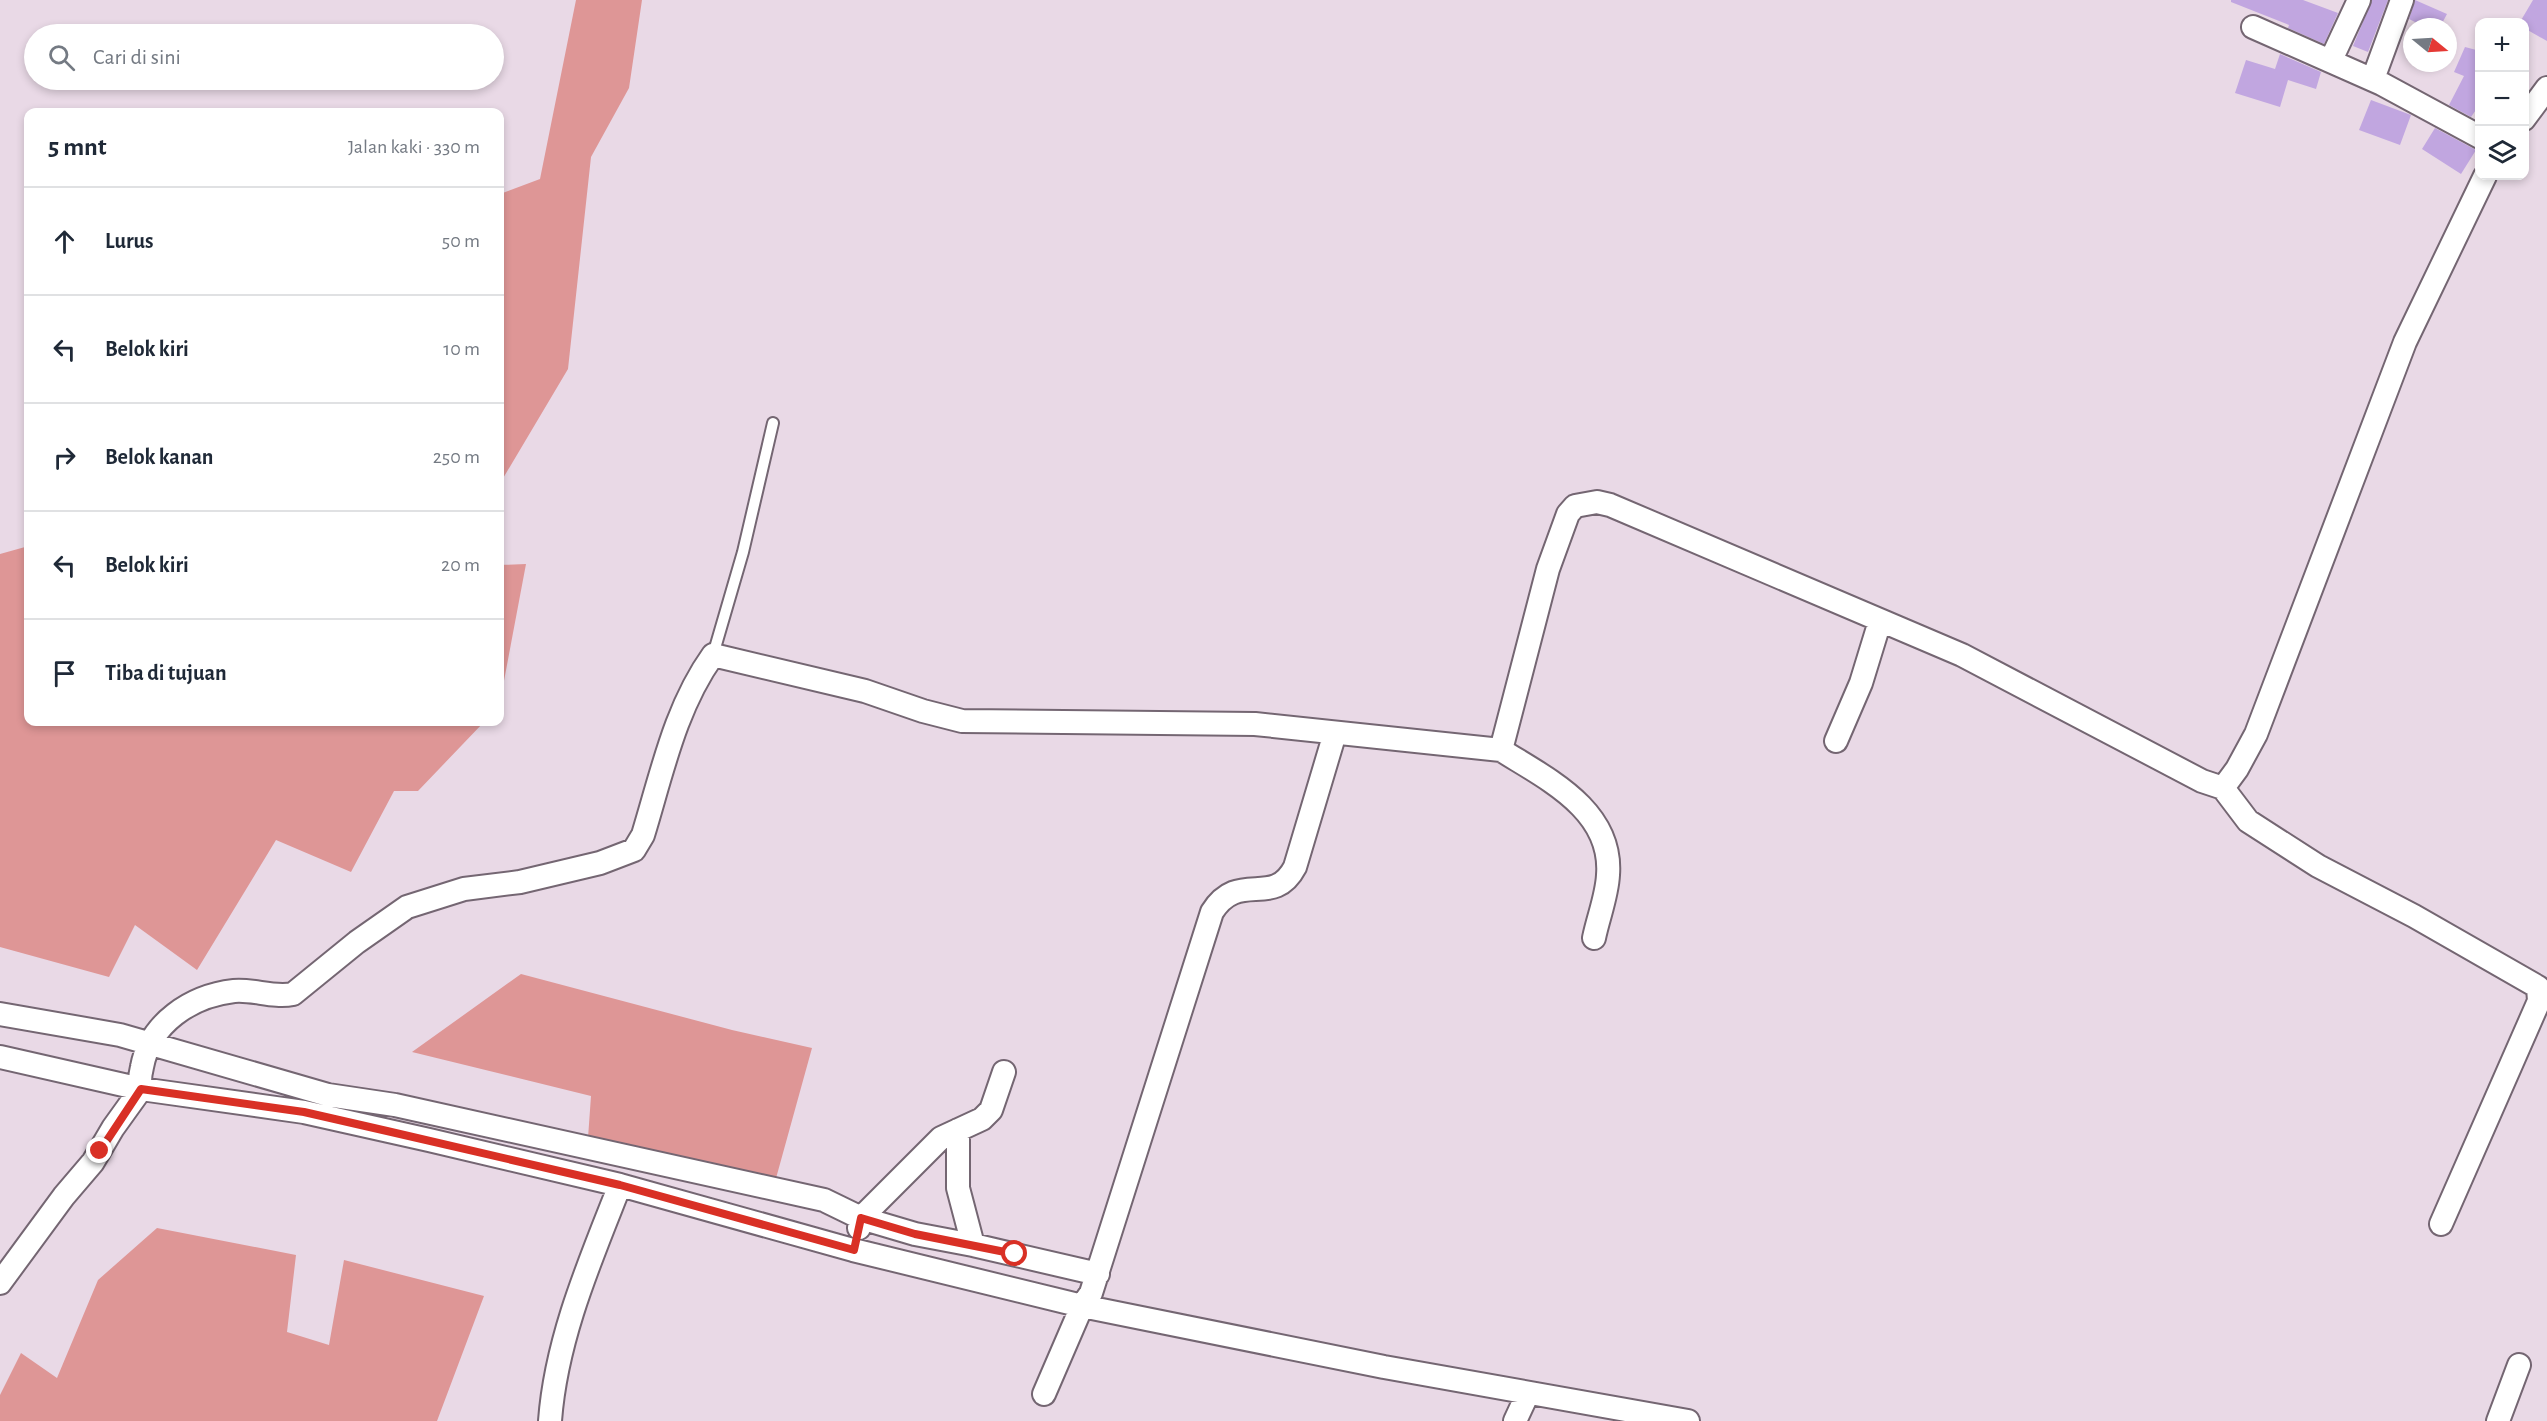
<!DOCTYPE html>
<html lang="id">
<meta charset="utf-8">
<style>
body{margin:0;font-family:"Alegreya Sans",sans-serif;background:#f2f2f3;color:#1f2937}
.controls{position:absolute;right:18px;top:18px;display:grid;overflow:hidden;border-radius:12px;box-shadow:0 3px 9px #0003}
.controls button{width:54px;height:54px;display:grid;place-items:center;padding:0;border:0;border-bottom:2px solid #e0e1e3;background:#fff;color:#1f2937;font:30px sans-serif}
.compass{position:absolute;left:2403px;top:18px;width:54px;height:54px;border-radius:50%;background:#fff;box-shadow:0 3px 9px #0003;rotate:108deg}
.stop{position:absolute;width:18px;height:18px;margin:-14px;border:4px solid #d93025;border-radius:50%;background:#fff}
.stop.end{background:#d93025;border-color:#fff;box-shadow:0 2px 6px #0008}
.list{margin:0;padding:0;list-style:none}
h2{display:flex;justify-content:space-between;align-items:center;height:78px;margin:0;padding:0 24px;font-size:26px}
h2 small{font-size:20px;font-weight:400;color:#747a83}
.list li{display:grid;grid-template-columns:39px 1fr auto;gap:18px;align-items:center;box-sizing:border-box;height:108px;padding:0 24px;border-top:2px solid #e0e1e3}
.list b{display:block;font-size:22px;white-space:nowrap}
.list em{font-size:20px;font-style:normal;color:#747a83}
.icon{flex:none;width:33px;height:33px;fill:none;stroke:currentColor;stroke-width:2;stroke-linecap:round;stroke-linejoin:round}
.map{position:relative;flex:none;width:2547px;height:1421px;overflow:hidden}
.search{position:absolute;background:#fff;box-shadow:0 3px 9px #0003;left:24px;top:24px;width:480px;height:66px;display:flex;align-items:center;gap:15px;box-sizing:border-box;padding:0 21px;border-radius:33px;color:#747a83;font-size:22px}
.panel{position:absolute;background:#fff;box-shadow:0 3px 9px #0003;left:24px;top:108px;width:480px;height:618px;border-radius:12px}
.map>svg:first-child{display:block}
</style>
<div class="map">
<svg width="2547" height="1421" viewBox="0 0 2547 1421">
<rect width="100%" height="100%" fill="#e9d9e6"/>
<path fill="#de9696" d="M576,0H642L629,88L591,157L568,369L502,480L500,489V194L540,179Z
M28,506V722H484L418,791H394L351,872L276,840L197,970L135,925L109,977L0,947V554L25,547Z
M526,564L500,702V565Z
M521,974L732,1030L812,1048L770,1200L587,1152L591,1096L412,1052Z
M157,1228L296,1255L287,1332L329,1345L344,1260L484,1296L437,1421H0V1395L21,1353L57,1378L98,1280Z"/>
<path fill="#c1a6e0" d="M2231,0H2303L2338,13L2324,44L2288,28L2289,25L2231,2Z
M2372,0H2388L2368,52L2353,46Z
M2415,0L2447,14L2440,27H2425L2409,19Z
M2533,0H2547V41L2524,28V22H2520Z
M2465,47L2480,51V104L2471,117L2449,105L2464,76L2454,72Z
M2280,54L2321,72L2316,89L2288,80L2280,107L2235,93L2246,60L2275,69Z
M2371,100L2411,115L2400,145L2359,130Z
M2435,128L2476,150L2461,174L2422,149Z"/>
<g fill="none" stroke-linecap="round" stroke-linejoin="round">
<g stroke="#746672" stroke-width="14">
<path id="lane" d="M713,655L743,552L773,423"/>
</g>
<g stroke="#746672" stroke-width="26">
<path id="street" d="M2253,27L2382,84L2480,137
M2331,60L2359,0
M2373,79L2402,0
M2524,119L2547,88
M1836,741L1861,683L1880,621
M1501,750C1547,779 1613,810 1608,875C1607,896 1598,918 1594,938
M2223,788L2248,821L2318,866L2414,916L2538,987L2539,1001L2441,1224
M0,1014L120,1035L328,1095L395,1105L824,1200L861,1218L915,1234L973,1245L1098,1274
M0,1057L141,1089L304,1112L429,1140L620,1185L853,1250L1082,1306L1384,1367L1688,1421
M958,1130V1188L973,1245
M859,1228L861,1218L941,1138L982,1119L991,1110L1004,1072
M0,1283L64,1196L93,1162L113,1128L141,1089C139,1081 140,1075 142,1067C150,1023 191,996 234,991C253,989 273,998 293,994L357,942L407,907L464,889L520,882L600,863L634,850L643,835C662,773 675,708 713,655L865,691L923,711L962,721L1255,724L1501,750L1548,569L1568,514L1575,506L1597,502L1610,505L1962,655L2202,781L2223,788L2237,769L2256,734L2405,342L2485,176
M1044,1394L1082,1306L1091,1293L1212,912C1239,869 1273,909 1295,867L1335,733
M550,1421C556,1339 590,1261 620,1185
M1515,1421L1528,1393
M2498,1421L2519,1365"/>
</g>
<use href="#lane" stroke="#fff" stroke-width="10"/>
<use href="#street" stroke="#fff" stroke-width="22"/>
</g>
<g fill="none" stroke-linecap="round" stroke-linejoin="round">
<path stroke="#d93025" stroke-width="8" d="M100,1151L141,1089L304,1112L387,1131L620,1185L854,1250L861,1218L915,1234L1015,1254"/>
</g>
</svg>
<div class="controls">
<button>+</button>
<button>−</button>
<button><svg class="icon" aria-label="layers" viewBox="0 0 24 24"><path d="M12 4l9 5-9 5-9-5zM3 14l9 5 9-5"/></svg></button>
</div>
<svg class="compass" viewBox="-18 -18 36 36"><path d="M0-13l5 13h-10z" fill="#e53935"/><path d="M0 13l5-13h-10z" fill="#747a83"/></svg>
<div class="stop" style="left:1015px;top:1254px"></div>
<div class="stop end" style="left:100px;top:1151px"></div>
<div class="search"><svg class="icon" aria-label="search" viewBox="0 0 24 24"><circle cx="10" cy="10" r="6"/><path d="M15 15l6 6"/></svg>Cari di sini</div>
<section class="panel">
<h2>5 mnt<small>Jalan kaki · 330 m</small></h2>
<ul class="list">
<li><svg class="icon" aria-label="ahead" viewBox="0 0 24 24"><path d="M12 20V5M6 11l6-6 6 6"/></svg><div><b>Lurus</b></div><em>50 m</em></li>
<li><svg class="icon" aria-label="left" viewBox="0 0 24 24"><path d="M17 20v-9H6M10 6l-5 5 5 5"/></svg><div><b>Belok kiri</b></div><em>10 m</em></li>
<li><svg class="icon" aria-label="right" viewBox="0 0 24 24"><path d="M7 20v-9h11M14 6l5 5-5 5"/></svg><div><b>Belok kanan</b></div><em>250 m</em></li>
<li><svg class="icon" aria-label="left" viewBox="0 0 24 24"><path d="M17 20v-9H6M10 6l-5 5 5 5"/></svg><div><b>Belok kiri</b></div><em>20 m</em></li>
<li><svg class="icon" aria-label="arrive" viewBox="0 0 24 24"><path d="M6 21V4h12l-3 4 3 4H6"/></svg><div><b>Tiba di tujuan</b></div></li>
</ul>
</section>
</div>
